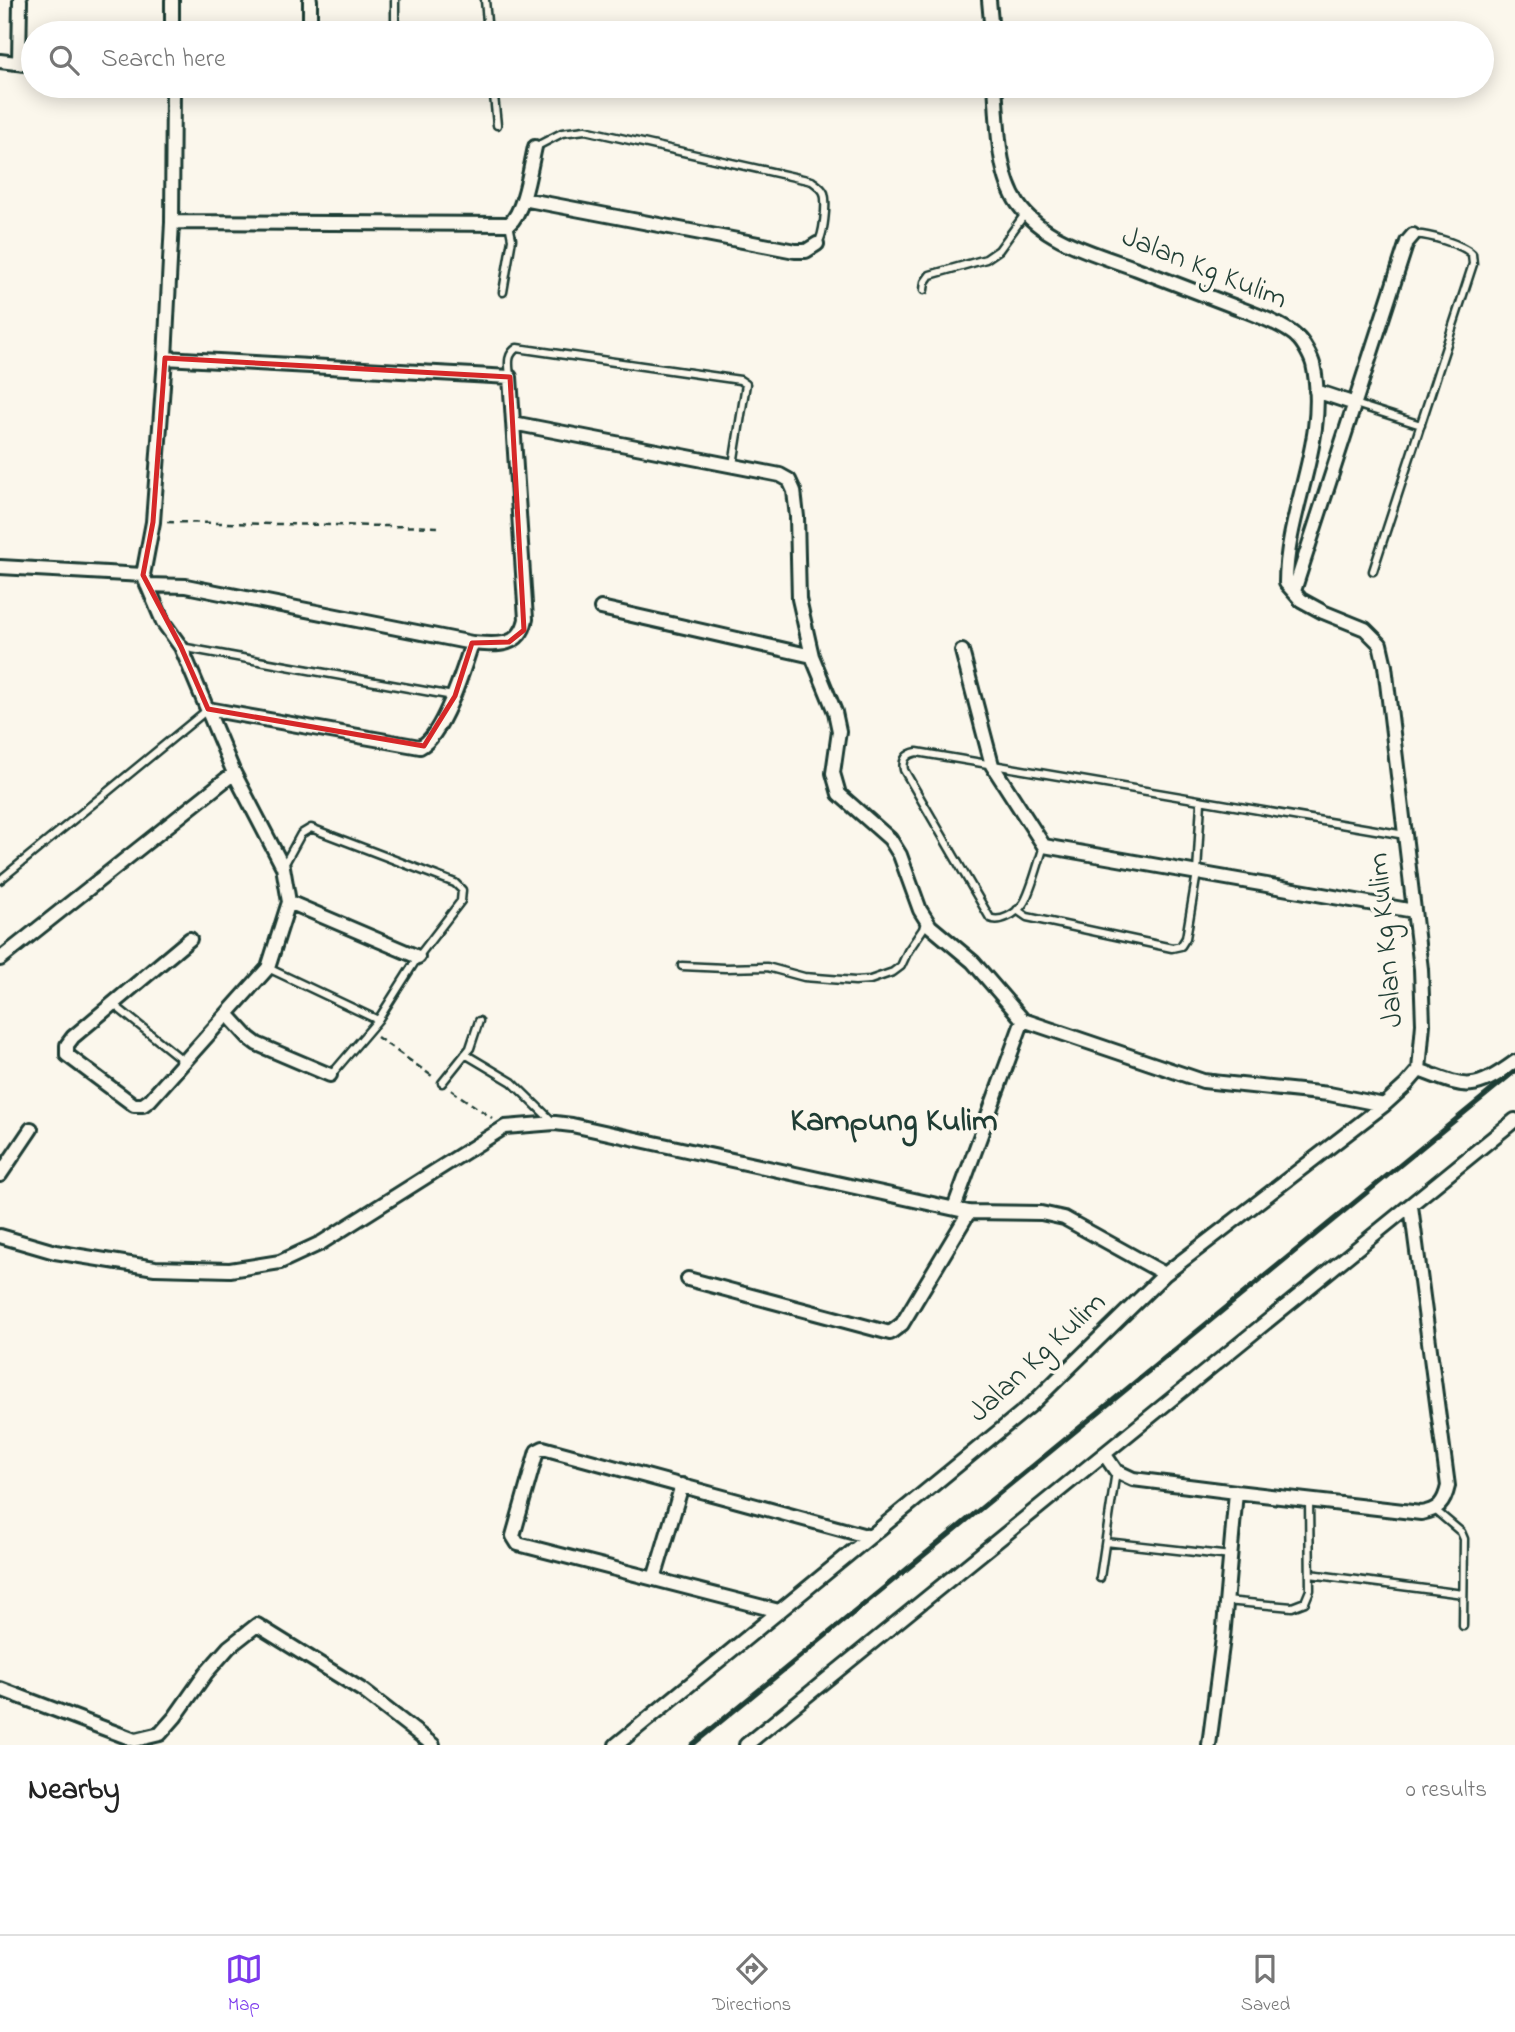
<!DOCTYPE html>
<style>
body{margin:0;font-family:"Indie Flower",sans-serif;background:#f6f6f6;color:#222}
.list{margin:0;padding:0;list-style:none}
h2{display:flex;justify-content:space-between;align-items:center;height:91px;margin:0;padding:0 28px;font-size:30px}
h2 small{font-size:23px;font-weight:400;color:#767676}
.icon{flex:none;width:38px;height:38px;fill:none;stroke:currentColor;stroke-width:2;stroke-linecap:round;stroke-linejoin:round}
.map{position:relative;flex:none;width:1515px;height:1745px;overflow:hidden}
.search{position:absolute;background:#fff;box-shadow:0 4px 18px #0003;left:21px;right:21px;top:21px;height:77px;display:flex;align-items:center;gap:18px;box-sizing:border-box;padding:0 24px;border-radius:38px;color:#767676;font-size:26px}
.sheet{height:189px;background:#fff}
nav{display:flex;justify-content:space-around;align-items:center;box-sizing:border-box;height:98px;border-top:2px solid #e0e0e0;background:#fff;font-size:19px;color:#767676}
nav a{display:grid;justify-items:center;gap:4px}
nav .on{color:#7c3aed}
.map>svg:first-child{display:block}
</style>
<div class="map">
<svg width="1515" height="1745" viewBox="0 0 1515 1745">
<rect width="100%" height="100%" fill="#fbf7ec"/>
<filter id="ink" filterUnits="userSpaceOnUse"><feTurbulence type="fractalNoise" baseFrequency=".0143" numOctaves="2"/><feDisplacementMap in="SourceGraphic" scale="14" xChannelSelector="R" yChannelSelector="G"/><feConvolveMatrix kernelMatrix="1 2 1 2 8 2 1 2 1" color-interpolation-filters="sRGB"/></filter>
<g filter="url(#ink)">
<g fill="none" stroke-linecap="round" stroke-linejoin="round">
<g stroke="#1f3d34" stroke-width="11">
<path id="service" d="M395,0V33
M485,0L488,33
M493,86L497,125
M535,147L562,133L585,130L812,181C817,185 822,188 824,193C827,203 824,237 817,244
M924,290L925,282L930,275L986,259L999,250L1025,214
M503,292L512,239L509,224
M510,377C509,365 506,355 517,348L740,380L746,384L733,465
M1355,404L1421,425
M1373,571L1473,264L1472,254C1464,245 1426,233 1413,235
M181,647L453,696
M1044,846C1039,860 1031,893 1023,904C1016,914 1000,923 990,918L904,770C902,760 906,754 917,752L1405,835
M284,865L301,834L311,828L455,883L462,890L461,901L418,957L378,1020L331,1075
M0,880L207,710
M1017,910L1027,917L1172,948L1181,946L1186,938L1197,873L1201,802
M682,966L725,968L767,967L804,977L855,981L870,980L893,972L901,966L908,951L923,929L925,922
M268,968L378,1020
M113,1004L185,1062
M465,1054L512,1082L553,1122
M442,1083L470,1048L479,1021
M1435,1510L1461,1532L1464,1539L1463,1626
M1106,1542L1231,1556
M1310,1574L1463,1594
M1100,1578L1116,1471
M1226,1601L1292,1607L1305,1602L1310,1590L1309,1500"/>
</g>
<g stroke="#1f3d34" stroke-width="18">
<path id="minor" d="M172,0V33
M989,0L992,33
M310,33V0
M0,61L33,65
M19,63L20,0
M173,86L172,222L165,358L153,522L143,575L163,622L181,647L234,773L283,867L289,902L268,968L150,1100L143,1105H134L67,1055V1045L73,1037L190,939
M523,199L795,251H806L817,244
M172,222L509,224C525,211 530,168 535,147
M165,358L510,377L526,619C520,648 497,645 472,643
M1316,391L1355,404
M513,423L780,475L789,480L794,491L797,517L799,599L812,656L835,712L839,731L833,773L839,794L890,839L900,855L920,910L930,926L973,962L1023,1020L1203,1081L1329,1094L1384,1105
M0,567L143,575
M147,585L186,586L472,643C464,668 443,736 420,747L208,709
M1294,591L1407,242L1413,235
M601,608L812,656
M962,651L992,765L1044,846L1414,911
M289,902L418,957
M0,959L234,773
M228,1015L249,1038L257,1044L330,1075
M1419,1070C1466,1088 1472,1093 1515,1062
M0,1175L31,1129
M954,1208L1023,1020
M0,1236L55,1252L155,1268L230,1270L280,1262L321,1243L505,1127L555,1123L572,1125L969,1212L1041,1213L1064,1218L1165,1274
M688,1279L890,1333L902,1324L969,1212
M1105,1455L1116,1471L1133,1479L1236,1492L1223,1638L1209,1745
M1236,1492L1421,1513C1438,1510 1444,1504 1448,1486L1411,1206
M654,1579L682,1485
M779,1611L518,1544L513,1536L537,1451L543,1448L870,1537
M0,1689L135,1740L160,1734L175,1717L206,1673L229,1647L257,1625L362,1690L433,1745
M616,1745L1031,1405L1165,1274L1384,1105L1406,1085L1419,1070L1423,1024L1421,969L1385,666L1380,644L1365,629L1323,612L1301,600L1286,583C1286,509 1330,439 1313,364C1311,357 1303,342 1297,337C1285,325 1252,313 1236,307C1203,294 1170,282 1137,269C1097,254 1043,241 1018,204C997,174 998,121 995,86
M746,1745L1515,1120"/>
</g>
<path stroke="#1f3d34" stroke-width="2.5" stroke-dasharray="7 5" stroke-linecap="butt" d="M167,522L441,527
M377,1037L432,1076
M451,1090L492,1118"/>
<use href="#service" stroke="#fbf7ec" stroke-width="6"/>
<use href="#minor" stroke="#fbf7ec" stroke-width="12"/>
<path stroke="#1f3d34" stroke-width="5" d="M692,1745L1515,1071"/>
</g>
</g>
<path fill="none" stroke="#d62828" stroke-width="5" stroke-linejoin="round" d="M165,358L510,377L524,630L509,642L472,643L455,696L424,746L208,709L181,647L143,575L153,522Z"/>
<g text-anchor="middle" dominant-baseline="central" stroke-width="7" stroke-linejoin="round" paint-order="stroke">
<g font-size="30" fill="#1f3d34" stroke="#fbf7ec">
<text transform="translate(1204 269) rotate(22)">Jalan Kg Kulim</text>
<text transform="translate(1387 940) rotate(-95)">Jalan Kg Kulim</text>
<text transform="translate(1038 1358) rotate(-43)">Jalan Kg Kulim</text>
</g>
<g font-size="33" font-weight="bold" fill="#1f3d34" stroke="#fbf7ec">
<text x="894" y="1122">Kampung Kulim</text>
</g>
</g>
</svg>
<div class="search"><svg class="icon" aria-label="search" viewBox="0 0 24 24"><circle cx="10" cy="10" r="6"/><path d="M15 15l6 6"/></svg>Search here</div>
</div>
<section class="sheet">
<h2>Nearby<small>0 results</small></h2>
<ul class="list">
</ul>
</section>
<nav>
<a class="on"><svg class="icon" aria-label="map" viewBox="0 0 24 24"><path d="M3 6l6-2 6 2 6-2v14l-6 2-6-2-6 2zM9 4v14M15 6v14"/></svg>Map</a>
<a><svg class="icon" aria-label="directions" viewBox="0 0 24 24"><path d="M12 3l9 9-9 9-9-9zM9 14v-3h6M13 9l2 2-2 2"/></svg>Directions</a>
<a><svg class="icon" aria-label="saved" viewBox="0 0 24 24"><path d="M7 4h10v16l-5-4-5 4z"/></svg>Saved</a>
</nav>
